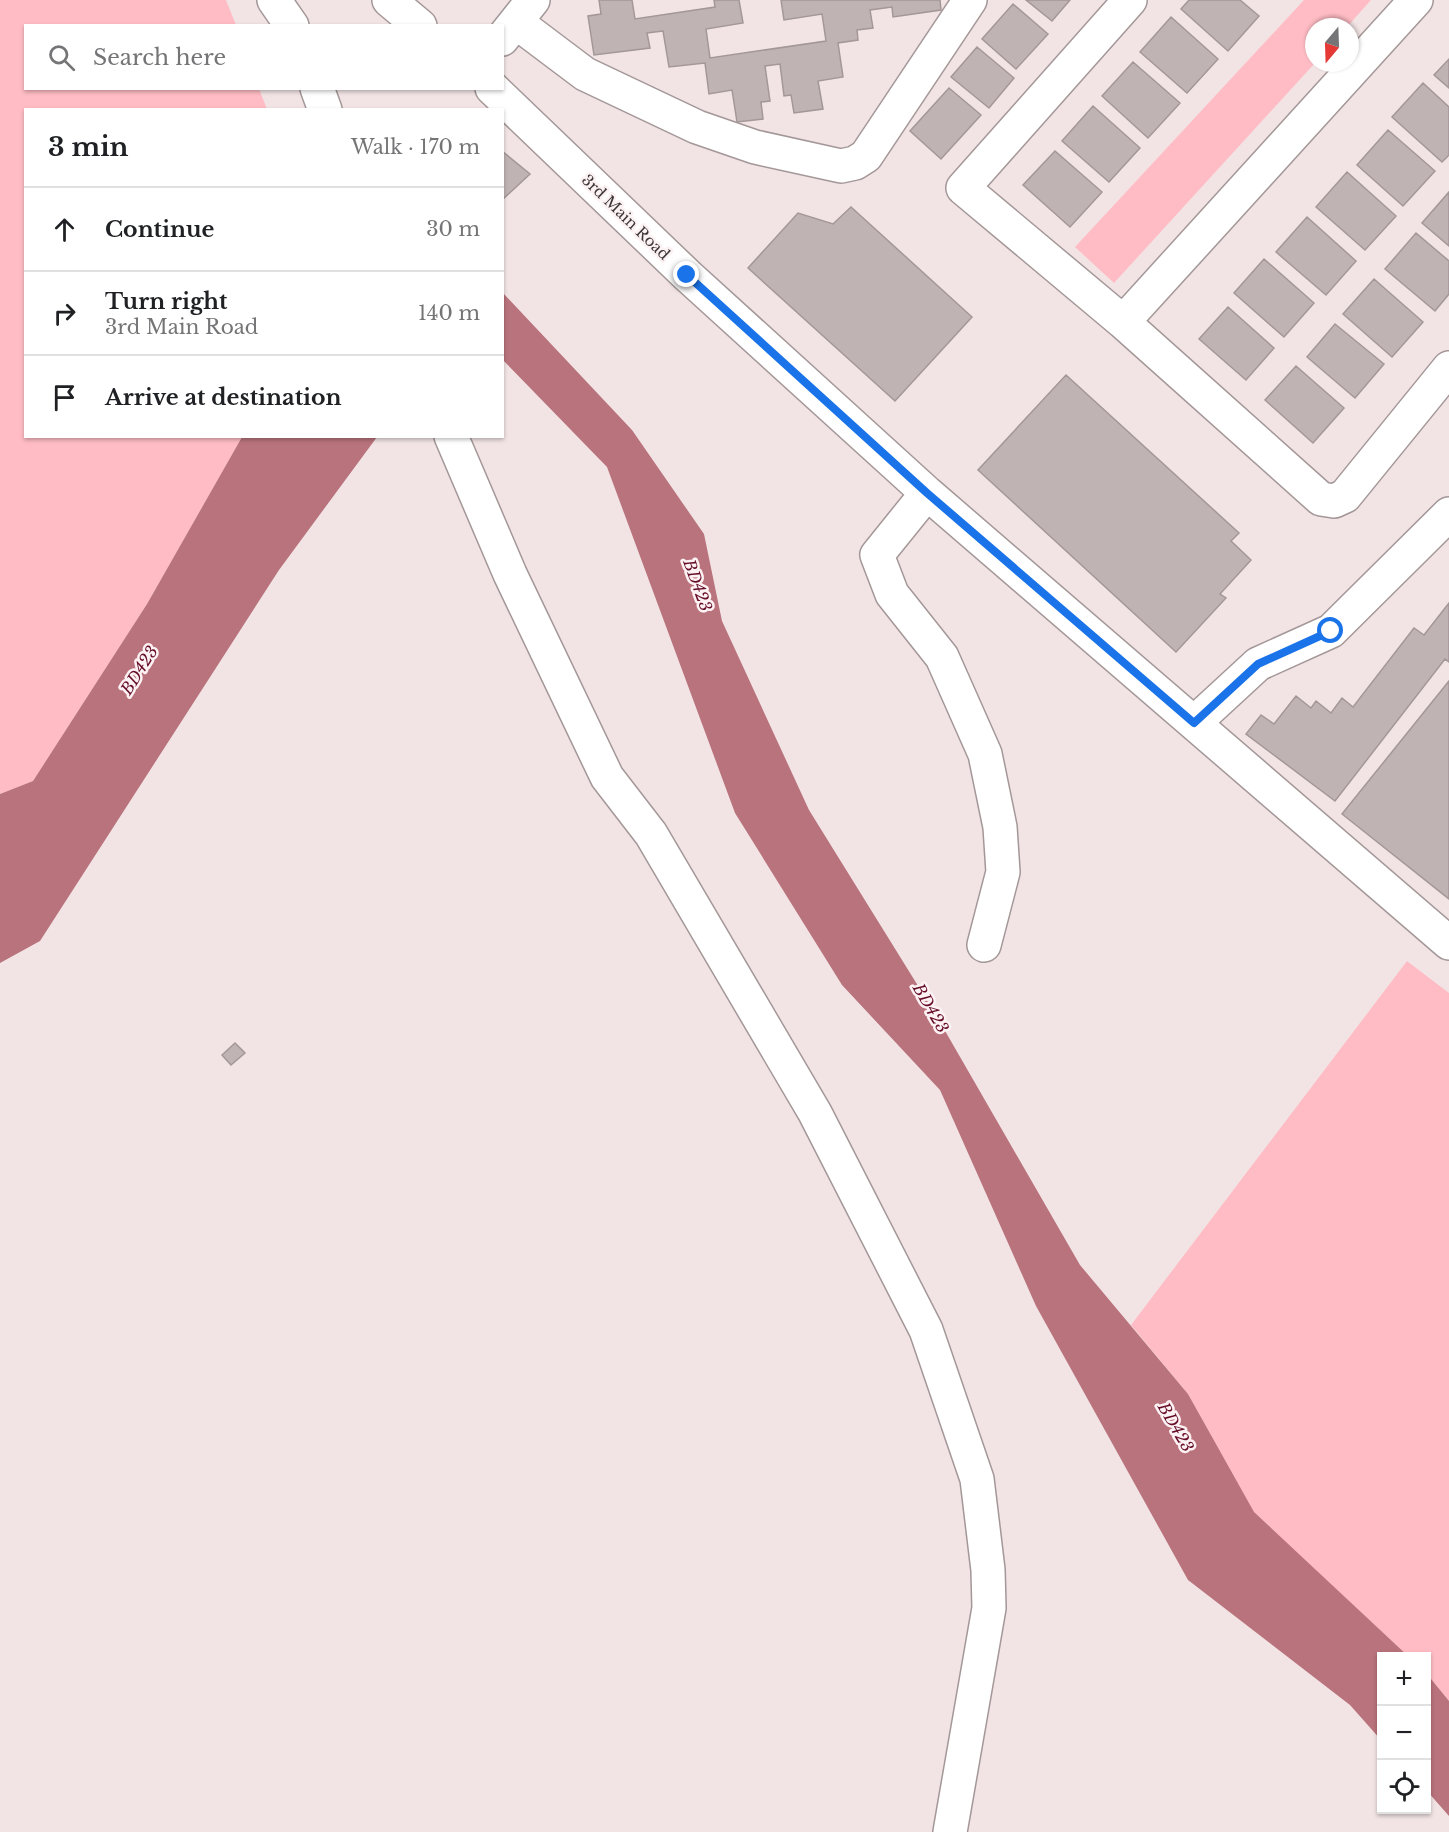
<!DOCTYPE html>
<meta charset="utf-8">
<style>
body{margin:0;font-family:"Libre Baskerville",serif;background:#f2f2f2;color:#202124}
.controls{position:absolute;right:18px;bottom:18px;display:grid;overflow:hidden;border-radius:0px;box-shadow:0 2px 4px #0004}
.controls button{width:54px;height:54px;display:grid;place-items:center;padding:0;border:0;border-bottom:2px solid #e0e0e0;background:#fff;color:#202124;font:30px sans-serif}
.compass{position:absolute;left:1305px;top:18px;width:54px;height:54px;border-radius:50%;background:#fff;box-shadow:0 2px 4px #0004;rotate:199deg}
.stop{position:absolute;width:18px;height:18px;margin:-14px;border:4px solid #1a73e8;border-radius:50%;background:#fff}
.stop.end{background:#1a73e8;border-color:#fff;box-shadow:0 2px 6px #0008}
.list{margin:0;padding:0;list-style:none}
h2{display:flex;justify-content:space-between;align-items:center;height:78px;margin:0;padding:0 24px;font-size:26px}
h2 small{font-size:20px;font-weight:400;color:#757577}
.list li{display:grid;grid-template-columns:39px 1fr auto;gap:18px;align-items:center;box-sizing:border-box;height:84px;padding:0 24px;border-top:2px solid #e0e0e0}
.list b{display:block;font-size:22px;white-space:nowrap}
.list p{margin:0;font-size:20px;white-space:nowrap;color:#757577}
.list em{font-size:20px;font-style:normal;color:#757577}
.icon{flex:none;width:33px;height:33px;fill:none;stroke:currentColor;stroke-width:2;stroke-linecap:round;stroke-linejoin:round}
.map{position:relative;flex:none;width:1449px;height:1832px;overflow:hidden}
.search{position:absolute;background:#fff;box-shadow:0 2px 4px #0004;left:24px;top:24px;width:480px;height:66px;display:flex;align-items:center;gap:15px;box-sizing:border-box;padding:0 21px;border-radius:0px;color:#757577;font-size:22px}
.panel{position:absolute;background:#fff;box-shadow:0 2px 4px #0004;left:24px;top:108px;width:480px;height:330px;border-radius:0px}
.map>svg:first-child{display:block}
</style>
<div class="map">
<svg width="1449" height="1832" viewBox="0 0 1449 1832">
<rect width="100%" height="100%" fill="#f2e4e5"/>
<path fill="#ffbcc4" d="M0,0H226L236,25L26,26V88L259,89L267,109L26,110V436L242,437L147,604L33,781L0,794Z
M1304,0H1371L1347,27H1314L1315,63L1114,283L1075,247Z
M1407,961L1449,993V1701L1427,1674L1426,1656H1408L1253,1512L1188,1394L1131,1325Z"/>
<path fill="#b9737c" d="M503,293L632,430L704,534L722,621L809,810L933,1010L1080,1265L1188,1394L1254,1512L1408,1656H1382L1381,1740L1350,1705L1188,1580L1036,1306L940,1090L842,985L735,813L607,467L503,360Z
M242,437H377L279,570L40,941L0,963V794L33,781L147,604Z
M1427,1674L1449,1701V1816L1427,1791Z"/>
<path fill="#c0b3b4" stroke="#a49798" stroke-width="1.5" d="M599,0H632L635,19L715,7L714,0H739L743,23L706,29L710,58L826,41L822,14L784,20L781,0H940L941,10L893,17L892,7L870,10L873,28L857,30L858,40L838,43L843,77L818,81L823,109L794,113L791,95L784,96L780,64L765,66L770,101L761,102L763,119L737,122L732,90L709,94L705,63L669,67L663,31L647,33L650,48L594,55L588,16L601,14Z
M1026,0H1070L1052,21Z
M1189,0H1240L1259,16L1228,51L1181,9Z
M1013,4L1048,34L1016,69L982,39Z
M1171,17L1218,59L1187,93L1140,52Z
M977,47L1014,78L989,108L951,77Z
M1449,59V88L1434,75Z
M1133,62L1180,103L1148,138L1102,96Z
M1423,83L1449,107V155L1442,162L1392,117Z
M949,88L981,115L941,159L910,131Z
M1093,106L1140,148L1109,182L1062,141Z
M1388,130L1435,171L1403,206L1357,165Z
M502,151L530,174L502,200Z
M1055,151L1102,192L1070,227L1023,185Z
M1347,172L1396,216L1365,250L1316,207Z
M1449,192V246L1422,223Z
M851,207L972,317L895,401L748,268L798,213L833,224Z
M1307,217L1356,261L1326,295L1276,252Z
M1416,233L1449,261V294L1435,311L1385,269Z
M1264,259L1314,303L1284,337L1234,293Z
M1374,279L1423,322L1392,357L1343,314Z
M1228,307L1274,348L1246,380L1199,339Z
M1335,324L1384,364L1355,398L1307,357Z
M1296,366L1344,408L1313,443L1265,400Z
M1066,375L1239,533L1231,541L1251,560L1220,594L1226,598L1176,652L978,470Z
M1449,603V662L1445,659L1335,801L1246,734L1261,715L1274,724L1296,696L1311,708L1316,701L1331,713L1342,698L1353,707L1414,628L1424,635Z
M1449,681V899L1342,814Z
M235,1043L245,1053L231,1065L222,1055Z"/>
<g fill="none" stroke-linecap="round" stroke-linejoin="round">
<g stroke="#a49798" stroke-width="36">
<path id="minor" d="M274,0L292,26
M389,0L420,26
M1130,0L963,188L1123,322L1321,499L1334,501L1345,496L1449,368
M516,22L585,74L697,127L755,147L841,166L855,163L866,156L970,0
M502,39L533,0
M317,88L325,110
M492,88L687,275L927,493L1449,943
M1123,322L1416,0
M451,436L510,574L607,777L651,834L815,1113L926,1330L977,1479L988,1570L989,1608L950,1832
M927,493L877,555L892,594L942,657L985,754L1000,827L1003,872L984,945
M1194,723L1258,664L1331,631L1449,514"/>
</g>
<use href="#minor" stroke="#fff" stroke-width="33"/>
</g>
<g fill="none" stroke-linecap="round" stroke-linejoin="round">
<path stroke="#1a73e8" stroke-width="8" d="M687,275L927,493L1194,723L1258,664L1331,631"/>
</g>
<g text-anchor="middle" dominant-baseline="central" stroke-width="5" stroke-linejoin="round" paint-order="stroke">
<g font-size="15" fill="#3d3838" stroke="#fdf2f3">
<text transform="translate(626 217) rotate(44)">3rd Main Road</text>
</g>
<g font-size="16" font-style="italic" fill="#640c26" stroke="#fdf2f3">
<text transform="translate(698 585) rotate(70)">BD423</text>
<text transform="translate(139 670) rotate(-58)">BD423</text>
<text transform="translate(931 1008) rotate(60)">BD423</text>
<text transform="translate(1176 1427) rotate(60)">BD423</text>
</g>
</g>
</svg>
<div class="controls">
<button>+</button>
<button>−</button>
<button><svg class="icon" aria-label="locate" viewBox="0 0 24 24"><circle cx="12" cy="12" r="6"/><path d="M12 2v4M12 18v4M2 12h4M18 12h4"/></svg></button>
</div>
<svg class="compass" viewBox="-18 -18 36 36"><path d="M0-13l5 13h-10z" fill="#e53935"/><path d="M0 13l5-13h-10z" fill="#757577"/></svg>
<div class="stop" style="left:1331px;top:631px"></div>
<div class="stop end" style="left:687px;top:275px"></div>
<div class="search"><svg class="icon" aria-label="search" viewBox="0 0 24 24"><circle cx="10" cy="10" r="6"/><path d="M15 15l6 6"/></svg>Search here</div>
<section class="panel">
<h2>3 min<small>Walk · 170 m</small></h2>
<ul class="list">
<li><svg class="icon" aria-label="ahead" viewBox="0 0 24 24"><path d="M12 20V5M6 11l6-6 6 6"/></svg><div><b>Continue</b></div><em>30 m</em></li>
<li><svg class="icon" aria-label="right" viewBox="0 0 24 24"><path d="M7 20v-9h11M14 6l5 5-5 5"/></svg><div><b>Turn right</b><p>3rd Main Road</p></div><em>140 m</em></li>
<li><svg class="icon" aria-label="arrive" viewBox="0 0 24 24"><path d="M6 21V4h12l-3 4 3 4H6"/></svg><div><b>Arrive at destination</b></div></li>
</ul>
</section>
</div>
